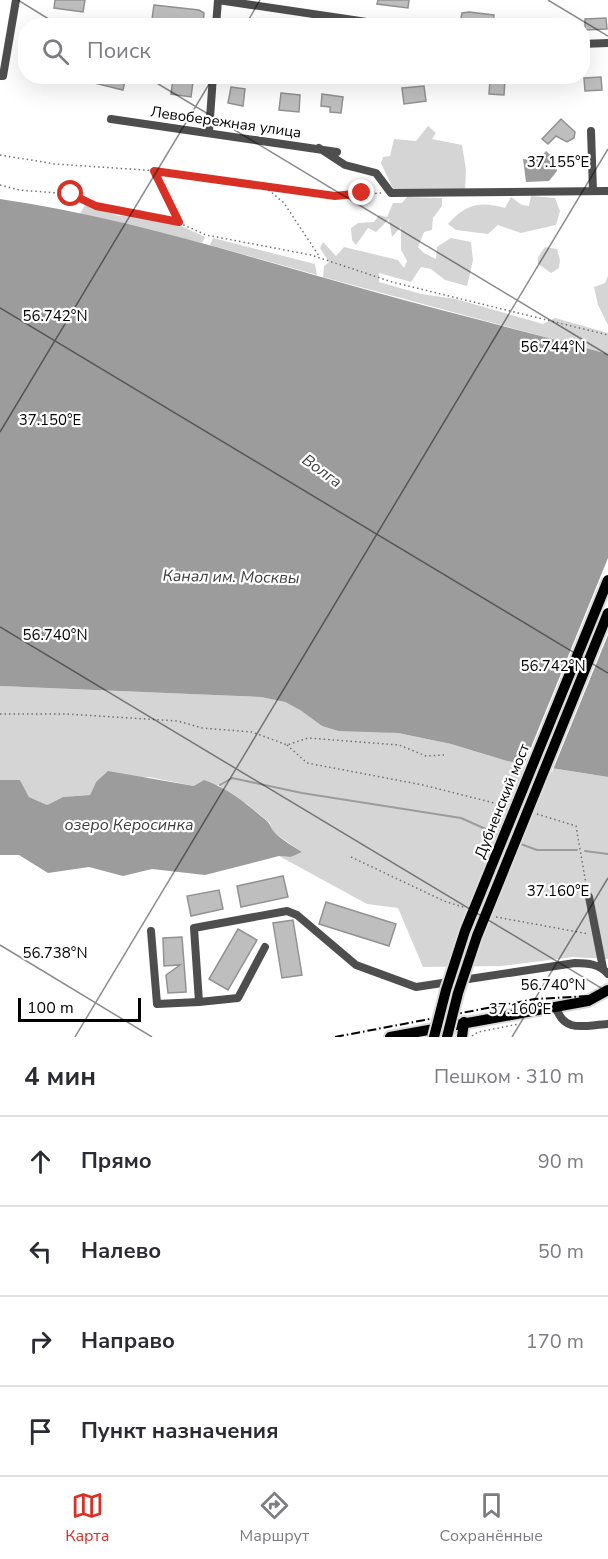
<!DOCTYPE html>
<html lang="ru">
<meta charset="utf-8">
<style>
body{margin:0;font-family:"Nunito Sans",sans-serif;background:#f2f2f3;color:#2b2b33}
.scale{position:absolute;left:18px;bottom:15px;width:123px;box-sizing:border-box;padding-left:6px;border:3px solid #000;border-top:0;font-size:16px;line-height:21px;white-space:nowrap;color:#000;-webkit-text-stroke:4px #fff;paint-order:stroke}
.stop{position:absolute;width:18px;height:18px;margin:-14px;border:4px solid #d93025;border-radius:50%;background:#fff}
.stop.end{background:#d93025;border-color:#fff;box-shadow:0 2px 6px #0008}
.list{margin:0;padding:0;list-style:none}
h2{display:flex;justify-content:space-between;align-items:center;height:78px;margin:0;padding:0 24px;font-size:26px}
h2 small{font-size:20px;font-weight:400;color:#7c7c81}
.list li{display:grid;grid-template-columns:39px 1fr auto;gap:18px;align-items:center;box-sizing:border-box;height:90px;padding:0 24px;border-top:2px solid #e1e1e2}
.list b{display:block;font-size:22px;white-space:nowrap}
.list em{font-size:20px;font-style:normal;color:#7c7c81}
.icon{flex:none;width:33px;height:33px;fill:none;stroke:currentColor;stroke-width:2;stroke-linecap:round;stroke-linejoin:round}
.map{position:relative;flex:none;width:608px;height:1037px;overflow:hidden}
.search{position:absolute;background:#fff;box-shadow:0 6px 24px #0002;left:18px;right:18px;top:18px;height:66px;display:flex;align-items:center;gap:15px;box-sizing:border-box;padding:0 21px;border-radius:24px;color:#7c7c81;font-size:22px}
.sheet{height:438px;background:#fff}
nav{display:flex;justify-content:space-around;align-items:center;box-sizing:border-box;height:84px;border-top:2px solid #e1e1e2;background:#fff;font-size:16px;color:#7c7c81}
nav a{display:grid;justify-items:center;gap:3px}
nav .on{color:#d93025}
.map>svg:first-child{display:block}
</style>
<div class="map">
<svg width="608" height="1037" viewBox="0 0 608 1037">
<rect width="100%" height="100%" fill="#fff"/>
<path fill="#d5d5d5" d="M428,126L436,133L432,139L462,145L466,170L465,190L394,191L381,163L383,157L390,156L394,139L416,141Z
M531,196L555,198L560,211L556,225L521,233L498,225L488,234L456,230L448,224C466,204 480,201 505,208L511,197L522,205L529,206Z
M407,197L442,198V206L433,218L432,230L424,232L418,247L424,253L436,259L437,247L451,238L471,242L473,260L467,286L445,280L431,269L421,267L411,282L379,273V282L421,294L456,299L543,324L555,318L608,333V354L323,277L324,266L329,262L320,248L323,242L336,256L344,247L398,260L404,268L407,261L401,250V227L392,237L389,219L376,232L368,228L356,245L352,240L351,228L358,223L374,222L379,215L387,217L393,203H402Z
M85,205L119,216H138L177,224L205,237L202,243L80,214Z
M213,238L315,264L317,275L210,245Z
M545,247L557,249L560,260L559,268L551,273L538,264V257Z
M608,276V325L598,305L594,287L605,283Z
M0,686L261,697L285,702L300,710L322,726L398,733L451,744L507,761L608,777V959L573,957L501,966L423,967L398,908L367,904L279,856L291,857L302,852L273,832L270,823L247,804L228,794L219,785L194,786L149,777L96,782L90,795L63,797L47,805L29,797L20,780H0Z"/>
<path fill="#9c9c9c" d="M546,151L555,159L557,171L549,181L526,182L523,159L533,160L534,156H542Z
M0,199C126,217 248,257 371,291C449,313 529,332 608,354V777L507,761L451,744L398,733L339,731L322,726L300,710L285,702L261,697L0,686Z
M108,771L194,786L204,780C228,788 248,805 267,821C271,825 271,829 275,833C282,840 293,846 302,852L291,857L279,856L205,875L152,869L123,876L89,867L48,873L19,855H0V780H20L29,797L47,805L63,797L90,795L96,782Z"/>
<path fill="#fff" d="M608,558V635L552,772L523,767Z"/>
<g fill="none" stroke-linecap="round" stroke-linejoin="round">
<path stroke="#9c9c9c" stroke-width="2" d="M220,785L232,778L302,793L461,818L499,835
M518,843L537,850H577
M585,851L608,854"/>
</g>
<path fill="#bebebe" stroke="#929292" stroke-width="1.5" d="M55,0H85L83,12L54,8Z
M378,0H409L408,8L377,4Z
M154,5L199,10L204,13L203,26L152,19Z
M469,12L494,15L493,26L460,23L462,13Z
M606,18L607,29L585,30V19Z
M91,76H126L123,90L90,82Z
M601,77L602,90L585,91L584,78Z
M173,79L193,82L191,97L171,94Z
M490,80H505L504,95L489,94Z
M424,86L426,101L404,104L402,88Z
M231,87L245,89L243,106L228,103Z
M281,93L300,95L299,112L279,110Z
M322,94L343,97L341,113L330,112V107L321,106Z
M561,119L575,132L574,138L567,142L556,136L548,144L542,139Z
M283,876L288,897L241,907L237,886Z
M219,890L223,909L191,916L187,896Z
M326,902L396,924L389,946L319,924Z
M293,920L302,975L282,978L273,923Z
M238,929L257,940L228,990L209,979Z
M182,937L186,989V992L168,993L166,975L180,965L164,966L163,938Z"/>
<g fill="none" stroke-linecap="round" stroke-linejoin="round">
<g stroke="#dbdbdb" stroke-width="14">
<path id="major" d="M390,1037L588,1001L608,990
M462,1037L464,1022"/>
</g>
<path stroke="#707070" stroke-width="1.5" stroke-dasharray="1.5 3" stroke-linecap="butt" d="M0,155L55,164L159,171L335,196L381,193
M155,172L178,222
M0,185L19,190L71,194L96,206L175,221L206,235L311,255L392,282L608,335
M265,187L284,203L319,256
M0,714H66L178,721L202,728L252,732L287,745L308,738L399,745L426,756L444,755
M287,745L307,763L423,785L506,806
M537,814L576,826L587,890
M351,857L444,901L466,908
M496,917L589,934
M472,1036L478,1032L519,1024"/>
<path stroke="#4e4e4e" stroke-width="8" d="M218,0L394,26
M216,26L218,0
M582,44L608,43
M0,76H3L16,0
M111,119L337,152
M591,131L593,191
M209,132L213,76
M319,148L345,165L376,173L391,193L608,191
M589,897L603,968
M151,931L157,1004L199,1002L194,928L287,911L297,915L356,965L416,987L575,963C588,963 599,964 608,974
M199,1002L238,998L265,947
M556,1007C564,1034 585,1025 608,1024"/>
<use href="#major" stroke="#000" stroke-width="10"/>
<path stroke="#000" stroke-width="2" stroke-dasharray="9 3 1.5 3" stroke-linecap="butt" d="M335,1037L535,999L608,995"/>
<g stroke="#dbdbdb" stroke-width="14" stroke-linecap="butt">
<path id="major-bridge" d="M434,1037L446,990L465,931L608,580
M447,1037L458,993L477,936L608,613"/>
</g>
<use href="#major-bridge" stroke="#000" stroke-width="10"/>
</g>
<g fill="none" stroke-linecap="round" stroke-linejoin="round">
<path stroke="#d93025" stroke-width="8" d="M71,194L96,206L179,222L154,171L335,196L362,193"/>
</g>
<path fill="none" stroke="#000" stroke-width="1.5" stroke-opacity="0.45" d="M18,0L60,26M548,0L608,36M245,26L260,0M145,76L608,355M0,308L608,673M0,432L214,76M0,627L608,992M0,945L152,1037M75,1037L608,149M512,1037L608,878"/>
<g text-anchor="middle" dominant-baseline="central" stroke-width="4.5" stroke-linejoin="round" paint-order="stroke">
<g font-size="15" fill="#000" stroke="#fff">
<text transform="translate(226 122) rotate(8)">Левобережная улица</text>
<text transform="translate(502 801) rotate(-68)">Дубненский мост</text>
</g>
<g font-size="16" font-style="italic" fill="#3d3d3d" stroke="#fff">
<text transform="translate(322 471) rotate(36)">Волга</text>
<text transform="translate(231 577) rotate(1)">Канал им. Москвы</text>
<text x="129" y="825">озеро Керосинка</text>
</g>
</g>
<g font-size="15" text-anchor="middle" fill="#000" stroke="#fff" stroke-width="4.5" stroke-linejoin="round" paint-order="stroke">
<text x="558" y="167">37.155°E</text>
<text x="55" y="321">56.742°N</text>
<text x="553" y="352">56.744°N</text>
<text x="50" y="425">37.150°E</text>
<text x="55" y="640">56.740°N</text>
<text x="553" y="671">56.742°N</text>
<text x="558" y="896">37.160°E</text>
<text x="55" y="958">56.738°N</text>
<text x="553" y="990">56.740°N</text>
<text x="520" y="1014">37.160°E</text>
</g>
</svg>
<div class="scale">100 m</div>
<div class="stop" style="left:71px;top:194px"></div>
<div class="stop end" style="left:362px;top:193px"></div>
<div class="search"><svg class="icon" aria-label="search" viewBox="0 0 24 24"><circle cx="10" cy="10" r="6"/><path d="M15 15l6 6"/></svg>Поиск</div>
</div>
<section class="sheet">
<h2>4 мин<small>Пешком · 310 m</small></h2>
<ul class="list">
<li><svg class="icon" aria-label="ahead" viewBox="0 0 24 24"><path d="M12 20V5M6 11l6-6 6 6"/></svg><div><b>Прямо</b></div><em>90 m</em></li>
<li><svg class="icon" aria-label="left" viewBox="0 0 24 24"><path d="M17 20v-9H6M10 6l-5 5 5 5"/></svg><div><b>Налево</b></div><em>50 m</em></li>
<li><svg class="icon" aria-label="right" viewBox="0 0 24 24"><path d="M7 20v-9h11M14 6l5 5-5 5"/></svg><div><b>Направо</b></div><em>170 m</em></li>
<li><svg class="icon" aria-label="arrive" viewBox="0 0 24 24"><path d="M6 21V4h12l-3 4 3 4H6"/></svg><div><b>Пункт назначения</b></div></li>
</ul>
</section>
<nav>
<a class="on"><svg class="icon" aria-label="map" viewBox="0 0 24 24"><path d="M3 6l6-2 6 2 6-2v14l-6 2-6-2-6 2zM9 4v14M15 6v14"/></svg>Карта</a>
<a><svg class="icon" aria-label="directions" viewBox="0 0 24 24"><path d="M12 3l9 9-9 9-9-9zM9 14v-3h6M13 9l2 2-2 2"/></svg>Маршрут</a>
<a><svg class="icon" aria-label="saved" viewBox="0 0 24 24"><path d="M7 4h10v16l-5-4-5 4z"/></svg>Сохранённые</a>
</nav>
